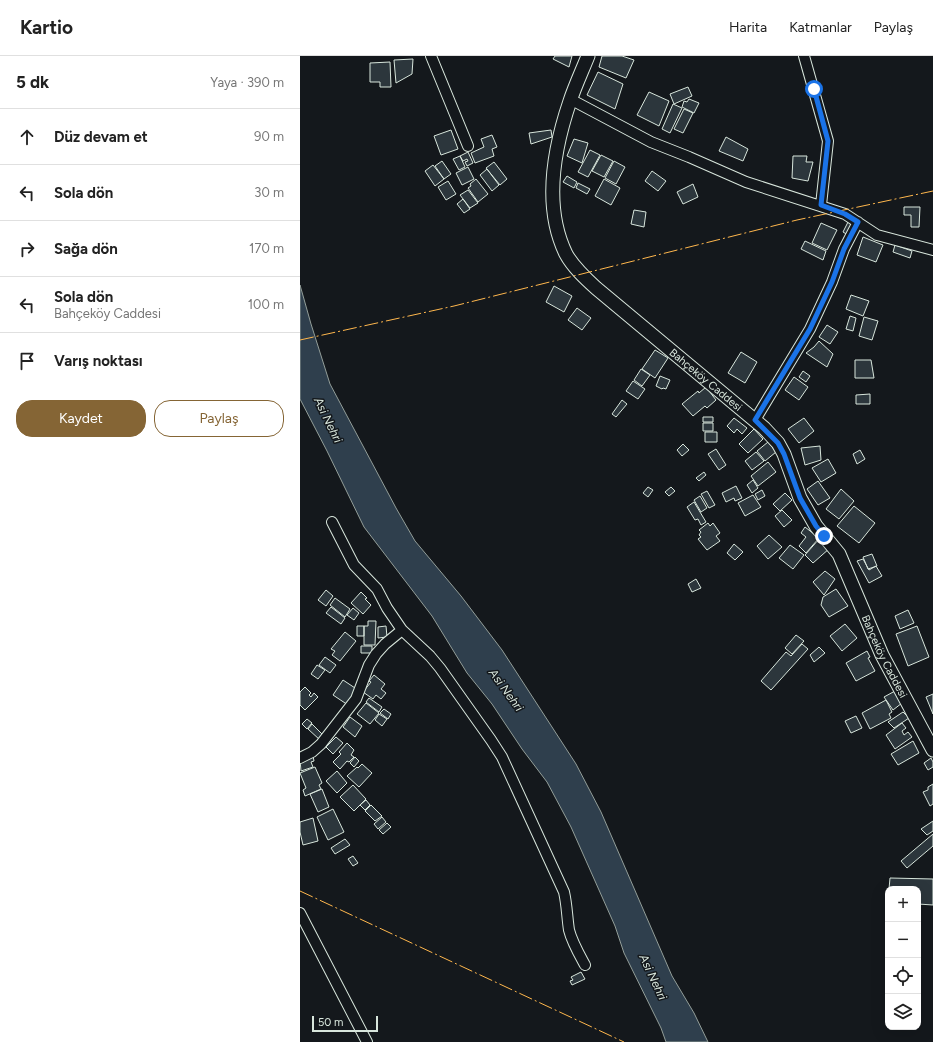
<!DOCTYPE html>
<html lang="tr">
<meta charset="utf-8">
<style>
body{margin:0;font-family:Figtree,sans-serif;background:#f6f6f6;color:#222}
.controls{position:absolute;right:12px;bottom:12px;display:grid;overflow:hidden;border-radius:8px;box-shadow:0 4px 16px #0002}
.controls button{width:36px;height:36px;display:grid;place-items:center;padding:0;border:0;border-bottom:1px solid #e0e0e0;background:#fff;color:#222;font:20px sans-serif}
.scale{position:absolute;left:12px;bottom:10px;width:66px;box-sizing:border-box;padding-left:4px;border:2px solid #d8e6dc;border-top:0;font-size:11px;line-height:14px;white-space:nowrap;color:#d8e6dc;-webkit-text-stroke:3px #14181c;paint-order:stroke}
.stop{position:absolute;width:12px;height:12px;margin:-9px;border:3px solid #1a73e8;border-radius:50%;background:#fff}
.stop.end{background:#1a73e8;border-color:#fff;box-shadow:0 1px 4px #0008}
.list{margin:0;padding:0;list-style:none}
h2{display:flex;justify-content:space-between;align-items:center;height:52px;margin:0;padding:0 16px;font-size:17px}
h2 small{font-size:13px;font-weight:400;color:#767676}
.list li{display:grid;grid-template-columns:26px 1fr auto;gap:12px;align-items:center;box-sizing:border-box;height:56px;padding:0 16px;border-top:1px solid #e0e0e0}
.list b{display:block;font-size:15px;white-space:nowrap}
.list p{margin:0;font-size:13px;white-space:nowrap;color:#767676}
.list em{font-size:13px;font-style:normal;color:#767676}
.actions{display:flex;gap:8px;padding:12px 16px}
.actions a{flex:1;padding:9px 0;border:1px solid #856535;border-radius:16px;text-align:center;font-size:14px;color:#856535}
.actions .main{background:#856535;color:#fff}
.icon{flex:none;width:22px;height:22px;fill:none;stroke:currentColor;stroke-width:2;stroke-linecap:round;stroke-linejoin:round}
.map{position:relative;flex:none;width:633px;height:986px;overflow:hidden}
header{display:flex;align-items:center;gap:24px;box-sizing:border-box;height:56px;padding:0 20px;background:#fff;border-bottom:1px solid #e0e0e0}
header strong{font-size:19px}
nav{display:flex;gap:22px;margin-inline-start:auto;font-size:14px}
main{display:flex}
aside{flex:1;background:#fff}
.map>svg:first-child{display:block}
</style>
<header>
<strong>Kartio</strong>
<nav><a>Harita</a><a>Katmanlar</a><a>Paylaş</a></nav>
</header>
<main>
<aside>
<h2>5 dk<small>Yaya · 390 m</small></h2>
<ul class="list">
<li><svg class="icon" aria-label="ahead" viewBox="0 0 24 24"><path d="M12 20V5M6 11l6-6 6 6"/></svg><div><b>Düz devam et</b></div><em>90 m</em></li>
<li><svg class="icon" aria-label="left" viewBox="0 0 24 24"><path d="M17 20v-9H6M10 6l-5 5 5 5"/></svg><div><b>Sola dön</b></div><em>30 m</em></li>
<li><svg class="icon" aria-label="right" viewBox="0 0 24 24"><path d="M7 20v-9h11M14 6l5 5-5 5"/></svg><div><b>Sağa dön</b></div><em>170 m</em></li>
<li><svg class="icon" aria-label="left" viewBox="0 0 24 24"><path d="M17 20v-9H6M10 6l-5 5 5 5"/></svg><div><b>Sola dön</b><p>Bahçeköy Caddesi</p></div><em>100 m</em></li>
<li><svg class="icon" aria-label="arrive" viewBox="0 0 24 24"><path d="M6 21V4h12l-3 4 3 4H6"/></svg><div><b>Varış noktası</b></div></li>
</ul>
<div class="actions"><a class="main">Kaydet</a><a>Paylaş</a></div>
</aside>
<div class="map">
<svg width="633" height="986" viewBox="0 0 633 986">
<rect width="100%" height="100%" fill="#14181c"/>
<path fill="#2f3f4d" stroke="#939e99" d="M0,229L11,268L30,328L96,452L115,485L161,540L202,594L276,708L301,756L372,920L394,957L408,986H366L361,972L324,897L315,870L271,771L247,726L222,693L192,648L167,617L132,560L64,471L27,395L0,343Z"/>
<path fill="#2c363c" stroke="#d8e6dc" d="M255,0H272L269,11L253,3Z
M302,0H322L334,4L326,22L299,11Z
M113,3L112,18L96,27L94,4Z
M90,6L91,31H80V26H70V7Z
M298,16L323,28L315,53L287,39Z
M388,31L392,40L374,48L370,38Z
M349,36L369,45L359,70L337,59Z
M389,43L399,47L394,57L382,51L384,45L387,46Z
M373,48L382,52L370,77L362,73Z
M384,53L393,57L383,77L374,73Z
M151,74L158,93L141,99L134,80Z
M251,74L252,81L231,88L229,77Z
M192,79L197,91L192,93L194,100L175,107L171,97L184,91L181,83Z
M426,81L448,93L443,105L419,95Z
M274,83L288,87L282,107L267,100Z
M290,94L300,99L288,121L278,116Z
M168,96L173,107L167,110L165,106L168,105L167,103L163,105L160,100Z
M301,99L313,105L304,121L292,115Z
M160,100L165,111L159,114L153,103Z
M493,100H507L506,106H513L508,125L492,122Z
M142,105L151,118L144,123L135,110Z
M314,105L325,111L316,128L305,122Z
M194,106L207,123L200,129L186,112Z
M133,109L144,123L135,130L125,115Z
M168,111L174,123L162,129L156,117Z
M187,113L199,129L192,135L180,119Z
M352,115L366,125L358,135L345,125Z
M267,120L277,126L274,132L263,126Z
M176,123L188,138L178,146L168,132L171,130L170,128Z
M304,123L320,132L311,149L295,140Z
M148,125L156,138L146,144L138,131Z
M278,127L290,133L287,138L276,132Z
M393,128L398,141L383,148L377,136Z
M168,134L178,147L170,152L160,139Z
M163,143L170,153L164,157L157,148Z
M604,151H620L619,171H611V159H604Z
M334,154L346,156L344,171L331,168Z
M548,166L554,170L548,179L543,176Z
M521,167L537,174L527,194L512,187Z
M563,181L583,189L576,206L557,199Z
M505,185L526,195L523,204L501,193Z
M595,189L612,195L610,202L593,196Z
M254,230L272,240L264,256L246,246Z
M551,239L569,245L563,260L546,253Z
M277,252L291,262L282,274L268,264Z
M550,260L556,262L553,275L546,273Z
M564,261L578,265L572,284L559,280Z
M527,269L538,276L530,288L519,281Z
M519,285L533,298L527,311L506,297L514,291Z
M355,294L368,302L355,322L342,313Z
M441,296L457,306L445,327L428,317Z
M555,304H571L574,322H555Z
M341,313L350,319L342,330L334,324Z
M503,315L510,320L506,326L499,321Z
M360,320L370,324L366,333L363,332L362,333L356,330Z
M494,321L508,331L499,344L485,334Z
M333,325L345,333L338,343L326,335Z
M406,331L416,344L407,352L405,350L393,360L382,348L398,335L399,337Z
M570,338V348H556V339Z
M322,344L327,348L316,361L312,358Z
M403,361H413V366H403Z
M434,362L447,372L442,378L437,373L434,377L427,370Z
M504,362L514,375L499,387L488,373Z
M403,367H413V375H403Z
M454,373L463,383L448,397L439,388Z
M405,376H417V386H405Z
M468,386L476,396L465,405L457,395Z
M383,388L389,394L382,400L377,394Z
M520,390L521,404L505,409L501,392Z
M416,393L426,409L419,414L408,398Z
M560,394L565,403L557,408L553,398Z
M456,396L464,405L452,414L445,405Z
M528,403L536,417L521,426L512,412Z
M468,406L476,416L458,430L451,420Z
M404,416L406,419L399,425L396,422Z
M453,424L458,432L452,437L447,429Z
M518,425L530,442L518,449L507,433Z
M436,430L442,442L435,445L434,442L426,446L422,437Z
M348,431L353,434L348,441L343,437Z
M371,431L375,435L369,440L365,436Z
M541,433L554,445L539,463L526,453Z
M462,434L465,440L458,444L455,438Z
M407,435L415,449L409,452L401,438Z
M485,437L492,444L480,455L473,448Z
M453,439L461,451L445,460L438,447Z
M400,440L407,452L401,456L394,444Z
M394,446L406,466L401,469L398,463L395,464L387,451Z
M554,450L575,467L559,487L537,470Z
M482,454L492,464L484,471L475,460Z
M408,467L410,470L413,467L420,477L416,480L420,485L407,494L398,483L401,481L399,479L401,476L399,474Z
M505,471L519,482L506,497L499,490L506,481L501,477Z
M469,479L482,491L468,503L457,490Z
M520,482L530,492L513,507L505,499Z
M434,488L443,496L435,504L427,497Z
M490,489L504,499L493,513L479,502Z
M572,498L577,510L568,513L563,501Z
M563,503L569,514L576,510L582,520L569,527L557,505Z
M525,515L535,523L524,539L513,526Z
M396,523L401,532L392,536L388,528Z
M536,533L548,550L529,561L521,549L523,541Z
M26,534L33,540L26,550L18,544Z
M61,536L67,542L65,543L71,549L63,558L51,547Z
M35,542L50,553L45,561L30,549Z
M31,551L45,562L41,568L26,557Z
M53,552L59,557L54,564L47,559Z
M608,554L614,567L600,573L595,560Z
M68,565H76L75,589H64V570H68Z
M545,568L557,582L542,595L530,580Z
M57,570H64V580H57Z
M86,570L87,581L78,582V571Z
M617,570L629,601L608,610L596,578Z
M45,576L56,585L40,605L32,599L35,595L31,593Z
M496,579L504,585L492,598L485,592Z
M502,588L508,593L471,634L461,625L486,596L491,600Z
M61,590H72V597H61Z
M519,591L525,597L514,606L510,599Z
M567,595L570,601L568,602L575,615L556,625L546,607Z
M25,601L36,609L30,617L19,609Z
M17,609L25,614L18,623L11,618Z
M74,619L85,628L81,633L86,637L81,643L76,639L73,643L63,636L71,626L69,625Z
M43,624L58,634L48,649L33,639Z
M5,631L11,637L9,639L11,641L14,637L18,641L5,654L0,649V636Z
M595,635L602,647L593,654L584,641Z
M633,638V658L626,641Z
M69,642L82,651L79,656L66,646Z
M586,644L592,656L589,658L591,662L570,673L562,657Z
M66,647L79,657L70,668L57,658Z
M84,653L91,658L88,663L80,657Z
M603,656L609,662L594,672L588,666Z
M79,658L87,663L82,670L75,664Z
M556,660L562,672L551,677L545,665Z
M50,661L62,670L55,681L43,671Z
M7,663L12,667L7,673L2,668Z
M602,667L606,672L602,675L604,679L608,676L612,681L595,693L586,679Z
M12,668L24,680L20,684L8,673Z
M36,681L43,687L33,698L26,691Z
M613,685L619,697L598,709L591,698Z
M47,687L54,694L51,699L54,701L49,706L47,705L40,713L33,706L41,698L39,696Z
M13,700L14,705L11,706L13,711L1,715L0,704Z
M55,701L59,705L54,711L50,707Z
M631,702L633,706V711L628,714L624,707Z
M62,708L72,717L59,731L47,720L57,711L58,712Z
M15,711L22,727L19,729L21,733L5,740L3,734L6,732L0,717Z
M37,715L47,727L37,737L26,725Z
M633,728V748L630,750L623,736L628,734V731Z
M53,729L66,743L54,755L40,741Z
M22,733L29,751L18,756L10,738Z
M66,744L70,749L65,754L60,749Z
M71,749L82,760L75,765L65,755Z
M33,753L44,776L28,784L17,761Z
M82,761L86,766L78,773L74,768Z
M13,762L18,785L3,789L0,776V766Z
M633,765V775L627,779L621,773Z
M87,767L91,771L83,778L79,774Z
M633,778V790L607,812L601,805Z
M45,783L50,789L35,798L31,792Z
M53,800L58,807L53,810L48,803Z
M590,822L633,823V849L618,848V833H589Z
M281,916L285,923L272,929L270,925L273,924L271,921Z"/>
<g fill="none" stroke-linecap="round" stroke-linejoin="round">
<g stroke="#d8e6dc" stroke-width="12">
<path id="minor" d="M131,0L168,90
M504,0L528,85L521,149
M270,43L351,86L389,101L446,126L545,158L577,179L633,194
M455,364L510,273L532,226L544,193L558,166
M32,466L54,509L77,533L87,552L102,574L130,600L140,612L191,684L202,701L264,836C267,849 267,861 269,874C272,886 279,898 285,909
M0,702L12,696L21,688L56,643L69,609L76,598L85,588L102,574
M0,857L67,986"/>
</g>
<g stroke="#d8e6dc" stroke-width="15">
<g id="major">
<path id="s1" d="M288,0C282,15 275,30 270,45C254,92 243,151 266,198C273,211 285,222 296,232L464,372L478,387L484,398L500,442L516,470L539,498L582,599L633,694"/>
</g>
</g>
<use href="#minor" stroke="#14181c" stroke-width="10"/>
<use href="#major" stroke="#14181c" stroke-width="13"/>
<path stroke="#ffb74d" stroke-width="1" stroke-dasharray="14 3 2 3" stroke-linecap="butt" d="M0,284L154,250L497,164L633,135
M0,835L324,986"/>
</g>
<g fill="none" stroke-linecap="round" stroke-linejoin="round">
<path stroke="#1a73e8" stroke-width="5" d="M514,33L528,85L521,149L545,158L558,166L544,193L532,226L510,273L455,364L478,387L484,398L500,442L516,470L524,480"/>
</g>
<g text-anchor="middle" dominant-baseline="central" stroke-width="3" stroke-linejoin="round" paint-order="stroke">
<g font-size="11" fill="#d8e6dc" stroke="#14181c">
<text stroke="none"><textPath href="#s1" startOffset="394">Bahçeköy Caddesi</textPath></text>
<text stroke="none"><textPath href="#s1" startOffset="730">Bahçeköy Caddesi</textPath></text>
</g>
<g font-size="12" font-style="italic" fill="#d8e6dc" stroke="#14181c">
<text transform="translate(28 364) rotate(64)">Asi Nehri</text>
<text transform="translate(206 634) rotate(54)">Asi Nehri</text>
<text transform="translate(353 921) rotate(65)">Asi Nehri</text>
</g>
</g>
</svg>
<div class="controls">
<button>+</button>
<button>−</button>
<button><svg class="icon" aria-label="locate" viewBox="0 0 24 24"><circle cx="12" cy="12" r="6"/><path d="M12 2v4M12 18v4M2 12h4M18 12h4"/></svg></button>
<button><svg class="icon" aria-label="layers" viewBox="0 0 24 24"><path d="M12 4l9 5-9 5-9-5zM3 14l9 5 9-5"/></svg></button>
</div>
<div class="scale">50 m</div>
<div class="stop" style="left:514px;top:33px"></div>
<div class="stop end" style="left:524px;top:480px"></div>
</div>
</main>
